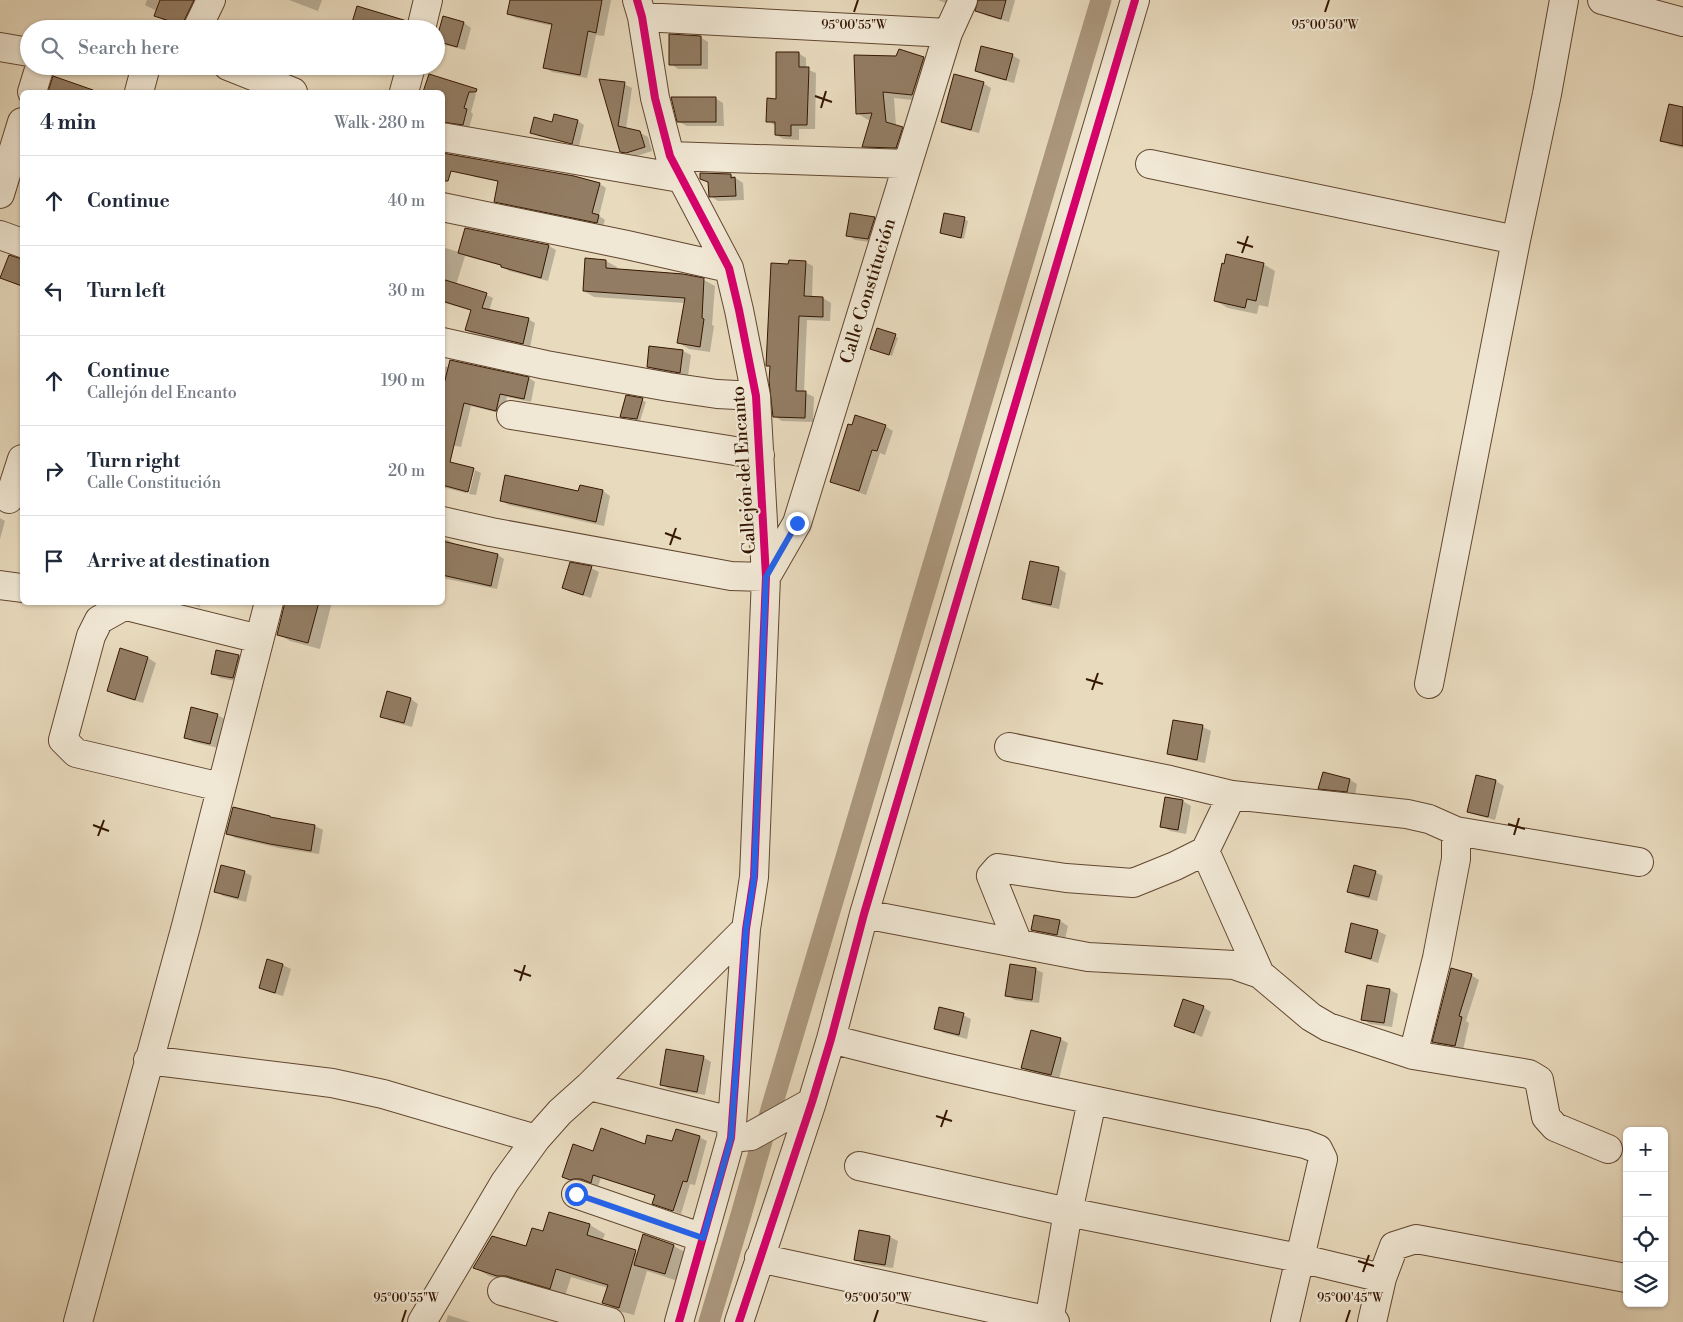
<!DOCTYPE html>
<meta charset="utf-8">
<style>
body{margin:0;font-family:"Libre Bodoni",serif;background:#f2f2f3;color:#1f2937}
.controls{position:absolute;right:15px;bottom:15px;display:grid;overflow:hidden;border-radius:8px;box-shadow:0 1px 4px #0004}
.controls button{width:45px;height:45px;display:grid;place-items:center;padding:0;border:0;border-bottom:1px solid #e0e1e3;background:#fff;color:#1f2937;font:25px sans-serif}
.stop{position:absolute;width:15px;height:15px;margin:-11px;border:4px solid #2563eb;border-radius:50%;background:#fff}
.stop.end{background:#2563eb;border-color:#fff;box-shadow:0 1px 5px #0008}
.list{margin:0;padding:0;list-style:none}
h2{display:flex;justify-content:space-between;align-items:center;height:65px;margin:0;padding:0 20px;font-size:21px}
h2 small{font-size:16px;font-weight:400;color:#747a83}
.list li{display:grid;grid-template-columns:32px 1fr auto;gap:15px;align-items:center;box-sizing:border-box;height:90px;padding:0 20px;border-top:1px solid #e0e1e3}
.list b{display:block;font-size:19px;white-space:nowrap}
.list p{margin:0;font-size:16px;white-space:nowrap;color:#747a83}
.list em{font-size:16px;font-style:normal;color:#747a83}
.icon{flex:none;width:28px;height:28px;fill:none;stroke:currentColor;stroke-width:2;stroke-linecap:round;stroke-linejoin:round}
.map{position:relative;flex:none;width:1683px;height:1322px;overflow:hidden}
.search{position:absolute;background:#fff;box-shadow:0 1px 4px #0004;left:20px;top:20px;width:425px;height:55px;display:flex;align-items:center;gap:12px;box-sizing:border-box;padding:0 18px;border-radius:28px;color:#747a83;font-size:19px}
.panel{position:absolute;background:#fff;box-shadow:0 1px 4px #0004;left:20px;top:90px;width:425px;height:515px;border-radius:8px}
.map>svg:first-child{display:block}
</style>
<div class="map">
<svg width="1683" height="1322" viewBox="0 0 1683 1322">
<rect width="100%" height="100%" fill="#e8dabd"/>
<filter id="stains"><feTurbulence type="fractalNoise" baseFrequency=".004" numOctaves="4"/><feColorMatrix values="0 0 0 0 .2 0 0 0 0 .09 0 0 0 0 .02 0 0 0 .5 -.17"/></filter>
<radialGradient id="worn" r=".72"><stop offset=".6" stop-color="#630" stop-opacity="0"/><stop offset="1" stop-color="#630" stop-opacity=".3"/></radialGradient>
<path fill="#0003" d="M147,0H203L190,29L163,20L156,15L157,11L145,5Z
M289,0H322L318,11Z
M511,0H611L604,36L596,35L587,78L552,72L545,67L553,26L516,18L508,14Z
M938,0H949L948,4Z
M983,0H1015L1009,22L987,16L980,12Z
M464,23L471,28L465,50L445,45L437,40Z
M700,37L708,42V69H678L671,64Z
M798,53L806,58V69L816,73L815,129H799V140L784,139L776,135V126L768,121Z
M1012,55L1020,60L1014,83L984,75L976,71Z
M923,58L934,64L923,101L894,98L896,126L913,134L907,154L874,152L863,146L871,119L868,120L857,113Z
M430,75L456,82L476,94L471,112L473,114L469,128L452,125L442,126V92H425Z
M54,78L97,92H50Z
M600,80L624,84L632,88L626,129L640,133L648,137L652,151L634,157L621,151Z
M983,83L991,88L979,133L950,126L943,121Z
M715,98L723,103L724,126H687L679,122Z
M1683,108V148L1670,145L1662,140Z
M578,121L584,125L579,146L538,136L531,132Z
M470,175L600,184L606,188L599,216L605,220L603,226L502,205L496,201L499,182L475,177Z
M731,175L743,183L744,200L718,201L710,196L709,183L701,178Z
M874,218L882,223L876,243L855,240L848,235Z
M964,219L968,221L964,239L941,233Z
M466,229L549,246L556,250L548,281L509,271L502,266L465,256L456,285L487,295L493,298L489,311L528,319L535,323L530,347L473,334L466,330L472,311L445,303L442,309V247L459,252Z
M10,256L22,261V287L2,278Z
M586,259L606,261L617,267L616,270L683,275L704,280L715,286L712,325L714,326L710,352L689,349L679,343L685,303L594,297L584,291Z
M805,262L813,266L812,298H823L831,303L830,321L807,320L804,392L814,397L813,422L782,421L774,416L771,367L768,365L789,265Z
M1263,264L1275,271L1268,307L1259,305L1257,314L1228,308L1216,301Z
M895,336L898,338L892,356L871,349Z
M683,351L691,355L688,376L656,371L648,366Z
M442,366L529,378L535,382L531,402L507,397L503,414L471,406L461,447L442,443Z
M642,400L646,402L640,421L622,416Z
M885,426L893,431L885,455L880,453L866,495L840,485L832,481Z
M442,461L474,469H472L466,493L442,487Z
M475,470L481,473L476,495L469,494Z
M581,487L603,491L610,496L604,526L509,505L501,500L579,492Z
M0,518L5,521L0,539Z
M442,538L448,540L455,544V545L498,555L504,559L497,589L442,578Z
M591,568L599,572L591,598L571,592L564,588Z
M1058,568L1066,573L1059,609L1032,603L1024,598Z
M184,602H201L200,607Z
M286,602H332L320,649L290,641L278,634Z
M121,650L148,658L156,663L143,703L116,695L108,690Z
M217,651L239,656L247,660L241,682L220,678L213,673Z
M411,699L418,704L412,727L390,721L382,716Z
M217,715L225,719L218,748L193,742L185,737Z
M1174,721L1203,727L1211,731L1205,763L1176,757L1168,753Z
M1477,777L1496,781L1504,786L1495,820L1476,815L1468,811Z
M1350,780L1357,784L1355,795L1328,793L1320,788Z
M1183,801L1191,806L1186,834L1170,831L1162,826Z
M273,819L315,826L323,830L319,854L279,848L235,838L228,833Z
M244,872L252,876L246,902L223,896L216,891Z
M1375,872L1383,876L1377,901L1356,896L1349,892Z
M1035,917L1060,921L1068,926L1065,939L1040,934L1032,929Z
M1352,924L1378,931L1386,935L1378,963L1354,955L1346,951Z
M283,965L291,969L283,996L269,992L261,988Z
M1035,969L1043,973L1039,1003L1015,1000L1007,995Z
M1471,975L1479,980L1466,1021L1469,1023L1463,1050L1441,1046L1434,1042Z
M1368,986L1390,990L1398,994L1392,1027L1370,1024L1362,1019Z
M1203,1007L1211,1012L1202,1037L1175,1026Z
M963,1015L971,1019L967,1039L944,1033L936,1029Z
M1060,1039L1068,1043L1059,1079L1030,1072L1022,1068Z
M703,1057L711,1062L705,1095L669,1089L661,1084Z
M699,1137L707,1141L695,1185L690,1184L681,1214L654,1203L656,1196L601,1178L598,1186L589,1183L578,1184L563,1177L594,1153L673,1143Z
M550,1213L590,1225L605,1234L602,1241L638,1253L674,1246L690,1255L681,1282L647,1271L634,1315L619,1311L604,1302L608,1288L571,1277L565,1296L513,1284L489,1276L475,1268L527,1248L544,1233Z
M890,1237L898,1241L893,1268L863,1264L855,1259Z
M448,1315L470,1322H446Z"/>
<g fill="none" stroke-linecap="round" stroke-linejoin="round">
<path stroke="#ab977d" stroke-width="21" d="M709,1322L741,1215L772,1106L1101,0"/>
</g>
<path fill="#927c63" stroke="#351601" d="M160,0H194L182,25L154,16Z
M510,0H602L596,33L588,31L580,75L543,68L552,24L507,14Z
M978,0H1006L1001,19L975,11Z
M357,6L407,21L406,29H350Z
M443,16L464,22L457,47L436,41Z
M669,34L701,36V65H669Z
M981,46L1013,54L1006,80L975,71Z
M899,49L924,57L912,95L883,92L886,122L903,127L896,148L862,147L872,113L856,114L854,55L896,56Z
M776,52H799V67H809L807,125H791V136L775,135V122H766L767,98L776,99Z
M429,74L477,89L476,92H469L464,108L467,109L463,125L442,122V92H423Z
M954,74L984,82L971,130L941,122Z
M53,76L93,90V92H48Z
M599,79L625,82L618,126L640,131L645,147L626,153L620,152Z
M671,97H716V122H677Z
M1669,104L1683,107V146L1660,141Z
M554,114L578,120L572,144L530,133L534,117L552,122Z
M442,153L574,176L600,183L592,213L599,215L597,223L494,202L498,181L451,171L448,181H442Z
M700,173L731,174V178L735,177L736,196L709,197L708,182L700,179Z
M850,213L875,217L868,239L846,236Z
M944,213L965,217L961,238L940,233Z
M465,228L549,245L541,278L501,267V265L458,253Z
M1226,254L1264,263L1256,301L1247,299L1245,308L1214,301L1222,263L1224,264Z
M9,255L22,259V286L0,278Z
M585,258L606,260V268L683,274L704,278L702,318L704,319L700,347L677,343L685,298L583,291Z
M789,260L806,261L804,296L823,297V317L799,316L796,391H806L805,418L773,417L769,381L770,366H766L771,263L788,264Z
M442,279L487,293L482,308L529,318L523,344L465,330L471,310L442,301Z
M877,328L896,334L889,355L870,349Z
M649,346L683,350L680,373L647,367Z
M450,360L529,377L524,399L500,394L496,411L464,403L450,462L474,468L468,492L442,485V392Z
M626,395L643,398L637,419L620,417Z
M855,415L886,425L877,451L872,450L859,491L830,482L848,424L852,425Z
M505,475L578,491L580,485L603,490L596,522L500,501Z
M442,541L498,554L491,586L442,575Z
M1030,561L1059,567L1051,605L1022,599Z
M570,562L592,566L583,595L562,588Z
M285,602H319L308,643L277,635Z
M120,648L148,657L135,700L107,691Z
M216,650L239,655L233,678L211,674Z
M387,691L411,698L404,723L380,717Z
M191,707L218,714L210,744L184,738Z
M1173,720L1203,725L1197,760L1167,754Z
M1323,772L1350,779L1347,792L1318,789Z
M1476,775L1496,780L1488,817L1467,812Z
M1165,797L1183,800L1178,830L1160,827Z
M233,807L270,816V817L315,825L311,851L270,844L226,834Z
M221,865L245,871L238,898L214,892Z
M1354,865L1376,871L1369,897L1347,892Z
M1034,915L1060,920L1057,935L1031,930Z
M1351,923L1378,930L1371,959L1345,952Z
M267,959L283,964L275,993L259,988Z
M1010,964L1036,968L1032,1000L1005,996Z
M1451,968L1472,974L1459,1016L1462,1017L1455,1046L1432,1042Z
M1367,985L1390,989L1384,1023L1361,1020Z
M1183,999L1204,1006L1194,1033L1174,1026Z
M939,1007L964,1013L959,1035L934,1029Z
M1031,1030L1061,1038L1051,1075L1021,1068Z
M666,1049L704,1056L697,1092L660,1085Z
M601,1128L645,1144L647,1135L672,1141L676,1129L700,1136L687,1182L683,1181L673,1211L652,1204L655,1195L593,1175L591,1183L581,1179H574L570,1180L562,1177L573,1144L593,1151Z
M549,1212L590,1224L587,1235L636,1250L619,1308L602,1303L608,1285L556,1269L550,1289L506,1276H497L473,1268L492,1236L526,1246L532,1228L543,1231Z
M859,1230L890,1236L885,1265L854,1260Z
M643,1234L674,1245L665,1274L634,1265Z"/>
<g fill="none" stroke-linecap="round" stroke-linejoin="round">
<g stroke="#624730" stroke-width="30">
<path id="minor" d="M637,0L642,17L655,98L670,156L729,268L739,310L756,396L766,577L754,877L746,929L731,1138L679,1322
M1602,0L1683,22
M642,17L948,33
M197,29L211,0
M421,29L428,0
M0,47L29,52
M228,66L293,92
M32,92L40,66
M139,92L146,66
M404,92L411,66
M442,137L680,178
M670,156L907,164
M1150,164L1516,240
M0,194L22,122
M442,207L627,245L729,268
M0,235L22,243
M442,342L546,365L669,387L717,394L756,396
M511,415L760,455
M9,499L22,459
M442,521L491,532L731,576L766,577L797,523L948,33L963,0
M0,585L22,588
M110,602L259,639
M124,606L99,620L91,636L63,740L76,753L221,787
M1429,684L1516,240L1547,94L1564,0
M1456,831L1639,862
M1205,851L1260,974
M864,914L1088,957L1234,965L1260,974L1311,1017L1328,1027L1413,1055L1437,958L1456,859V831L1429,819L1407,814L1232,795L1170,780L1009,747
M1018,943L991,876L998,868L1066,878L1133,883L1175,866L1205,851L1232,795
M831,1039C988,1080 1146,1111 1305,1144L1318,1149L1323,1159L1285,1322
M1413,1055L1529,1074L1539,1080L1546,1117L1555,1127L1608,1149
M148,1060L332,1083L383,1094L536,1139
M589,1086L732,1121
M731,1138L751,1136L812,1102
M859,1166L1068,1212L1299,1258L1382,1278
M576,1194L703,1238
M759,1258L1055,1322
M502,1291L610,1322
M78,1322L186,926L269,602
M422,1322L505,1182L536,1139L560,1112L589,1086L746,929
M739,1322L812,1102L831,1039L864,914L1135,0
M1049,1322L1068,1212L1092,1101
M1372,1322L1382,1278L1394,1246L1416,1239L1626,1278"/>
</g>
<use href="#minor" stroke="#f0e7d4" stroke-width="28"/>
<g stroke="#f0e7d4" stroke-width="11">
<path id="cycleway" d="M637,0L642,17L655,98L670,156L729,268L739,310L756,396L766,577L754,877L746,929L731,1138L679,1322
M739,1322L812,1102L831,1039L864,914L1135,0"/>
</g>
<use href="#cycleway" stroke="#d6006c" stroke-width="8"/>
</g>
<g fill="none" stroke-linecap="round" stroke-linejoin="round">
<path stroke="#2563eb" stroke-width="6" d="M576,1194L703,1238L731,1138L746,929L754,878L766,577L797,523"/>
</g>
<path fill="none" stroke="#351601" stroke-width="2" d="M854,12L858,0M1325,12L1329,0M815,96L832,102M821,108L826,91M1237,242L1253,247M1242,253L1248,236M665,533L681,539M670,545L676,528M1086,679L1103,684M1092,690L1098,673M1508,824L1525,829M93,825L109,831M1514,835L1519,818M98,836L104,820M514,970L531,976M520,981L525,965M936,1116L952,1121M941,1127L947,1110M1358,1261L1374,1266M1363,1272L1369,1255M402,1322L406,1310M874,1322L878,1310M1346,1322L1350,1310"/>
<g text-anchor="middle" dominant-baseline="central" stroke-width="4.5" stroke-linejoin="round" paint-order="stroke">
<g font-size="18" fill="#351601" stroke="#f0e7d4">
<text transform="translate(868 291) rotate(-73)">Calle Constitución</text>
<text transform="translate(744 470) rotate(-94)">Callejón del Encanto</text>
</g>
</g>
<g font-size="12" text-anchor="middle" fill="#351601" stroke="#f0e7d4" stroke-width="4.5" stroke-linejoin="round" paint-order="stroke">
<text x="854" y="29">95°00'55"W</text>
<text x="1325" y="29">95°00'50"W</text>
<text x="406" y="1302">95°00'55"W</text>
<text x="878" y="1302">95°00'50"W</text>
<text x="1350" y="1302">95°00'45"W</text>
</g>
<rect width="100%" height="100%" filter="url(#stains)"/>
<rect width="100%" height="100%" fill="url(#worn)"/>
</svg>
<div class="controls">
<button>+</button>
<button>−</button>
<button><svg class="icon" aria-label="locate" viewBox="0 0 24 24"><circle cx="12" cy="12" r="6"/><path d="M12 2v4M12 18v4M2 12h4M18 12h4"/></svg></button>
<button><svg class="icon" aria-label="layers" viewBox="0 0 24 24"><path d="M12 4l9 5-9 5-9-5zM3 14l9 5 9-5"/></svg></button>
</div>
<div class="stop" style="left:576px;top:1194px"></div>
<div class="stop end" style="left:797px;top:523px"></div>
<div class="search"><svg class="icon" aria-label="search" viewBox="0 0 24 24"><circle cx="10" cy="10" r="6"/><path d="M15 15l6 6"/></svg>Search here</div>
<section class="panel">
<h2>4 min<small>Walk · 280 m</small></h2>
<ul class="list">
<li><svg class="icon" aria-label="ahead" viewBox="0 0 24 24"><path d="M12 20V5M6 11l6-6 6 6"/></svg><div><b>Continue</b></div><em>40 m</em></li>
<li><svg class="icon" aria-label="left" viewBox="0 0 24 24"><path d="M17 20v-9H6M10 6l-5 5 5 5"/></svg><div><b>Turn left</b></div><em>30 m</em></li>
<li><svg class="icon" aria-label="ahead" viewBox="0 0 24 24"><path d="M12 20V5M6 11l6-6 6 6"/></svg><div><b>Continue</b><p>Callejón del Encanto</p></div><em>190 m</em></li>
<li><svg class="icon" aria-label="right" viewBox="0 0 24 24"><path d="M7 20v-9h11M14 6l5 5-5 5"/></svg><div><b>Turn right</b><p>Calle Constitución</p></div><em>20 m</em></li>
<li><svg class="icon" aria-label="arrive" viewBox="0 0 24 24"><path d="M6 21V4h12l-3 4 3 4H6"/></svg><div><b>Arrive at destination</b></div></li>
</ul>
</section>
</div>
